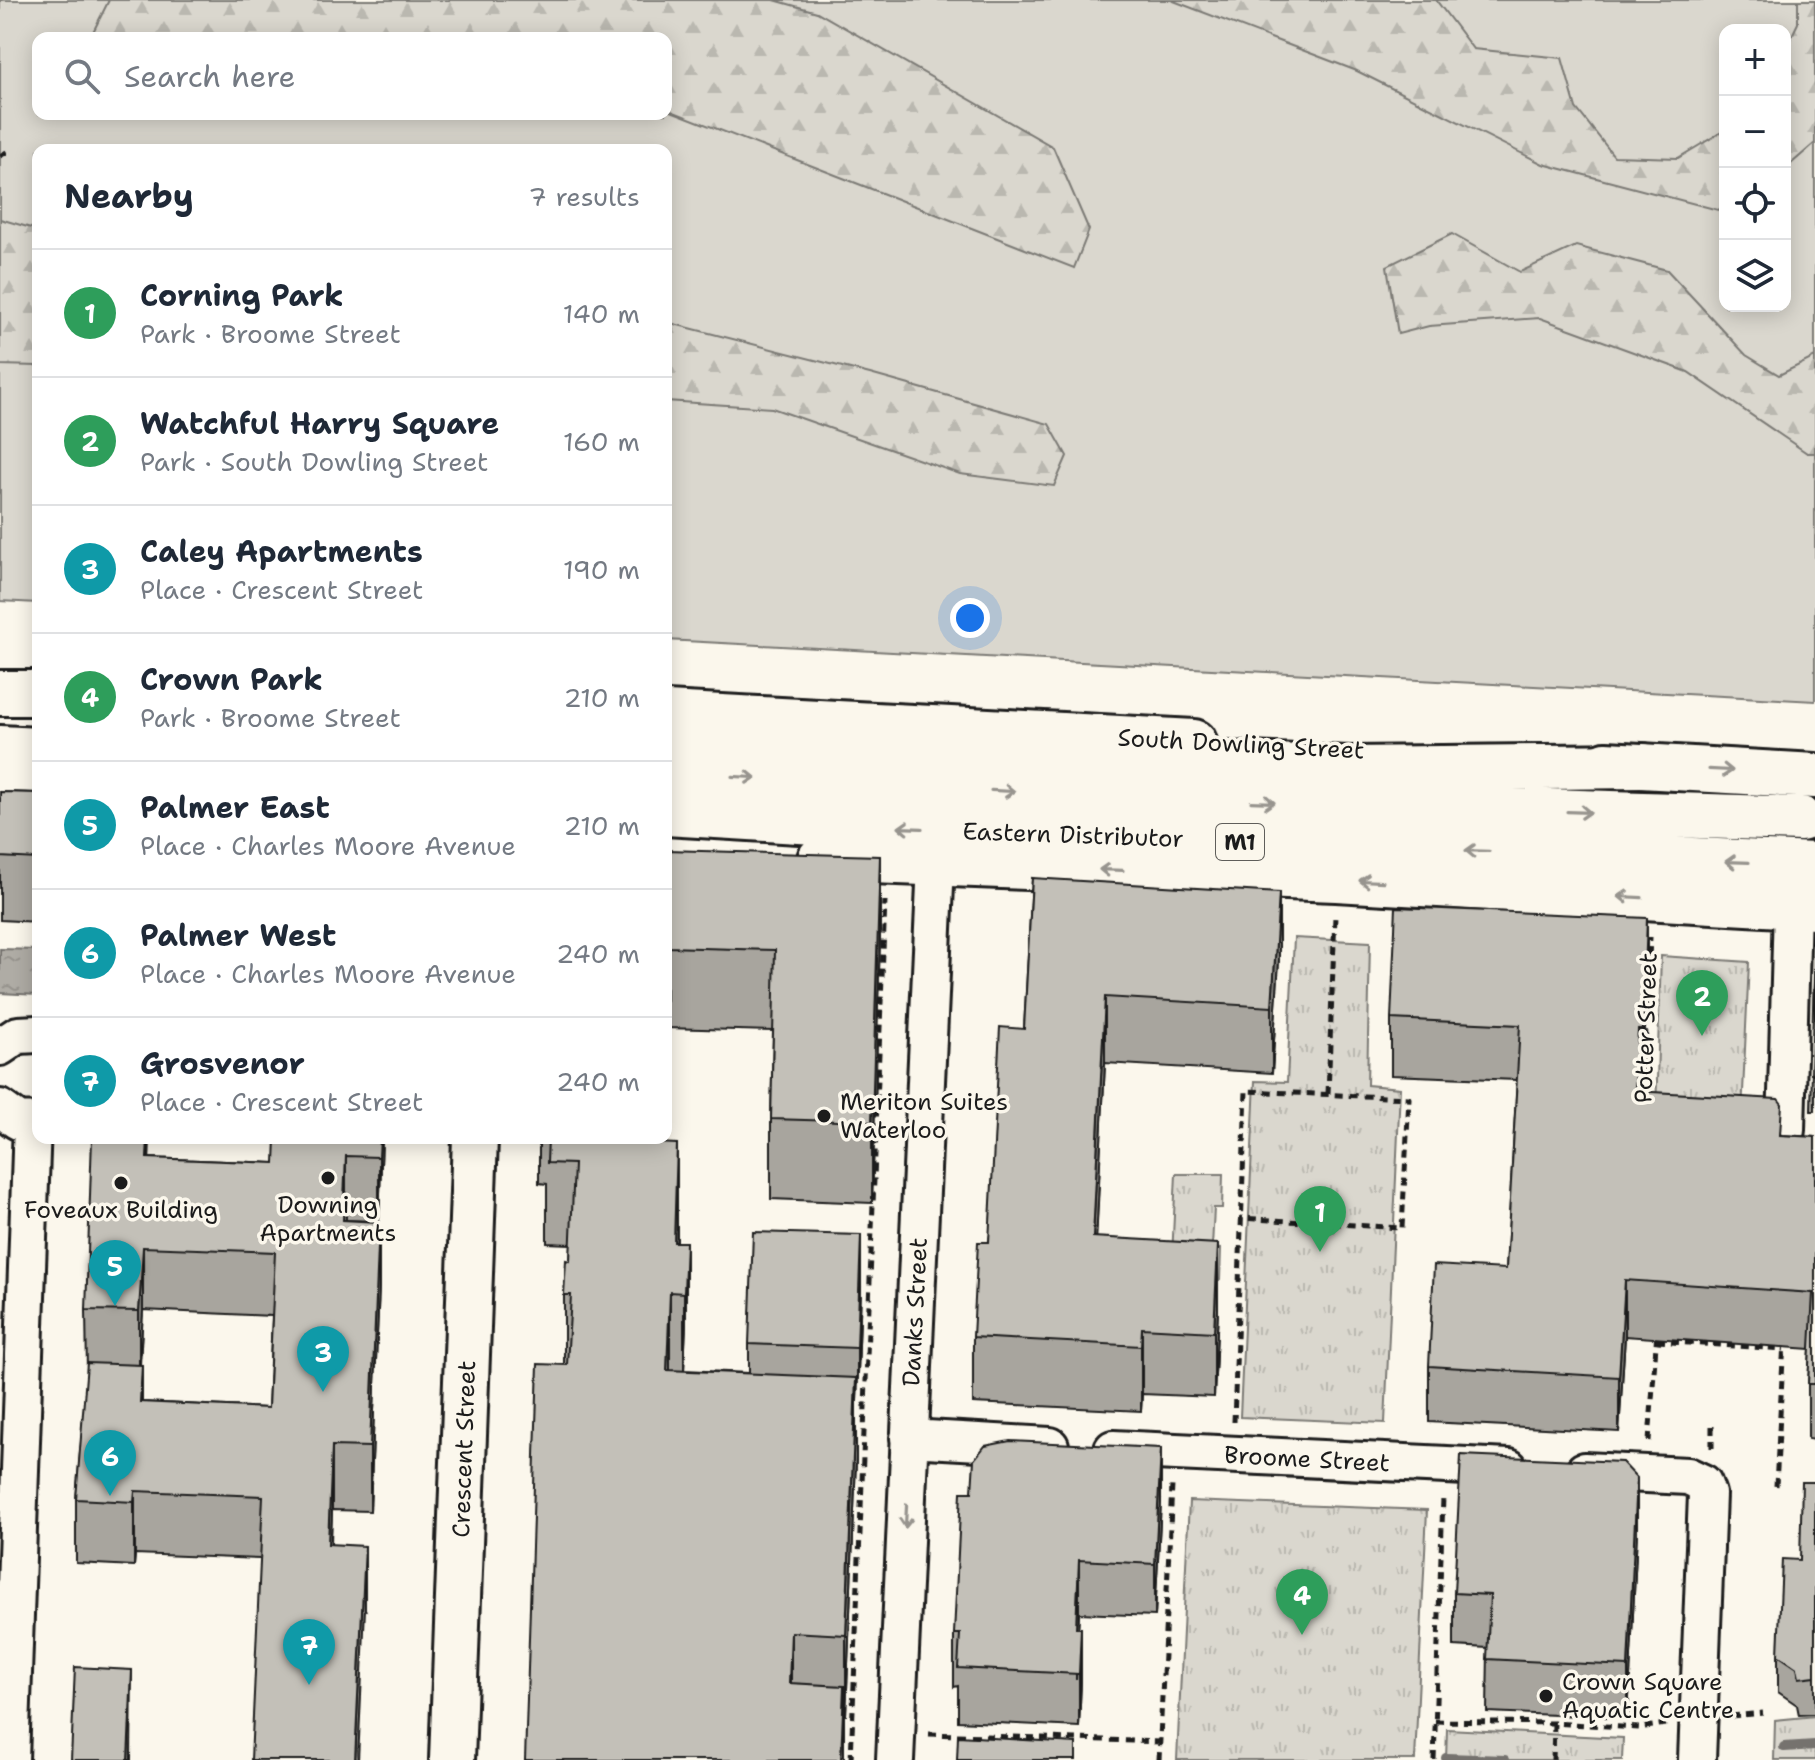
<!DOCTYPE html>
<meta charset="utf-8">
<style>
body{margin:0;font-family:"Shantell Sans",sans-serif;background:#f2f2f3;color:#1f2937}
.controls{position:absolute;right:24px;top:24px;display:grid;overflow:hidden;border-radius:16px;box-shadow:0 4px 20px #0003}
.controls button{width:72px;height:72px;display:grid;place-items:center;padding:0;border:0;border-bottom:2px solid #e0e1e3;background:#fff;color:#1f2937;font:40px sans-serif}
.you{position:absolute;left:970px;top:618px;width:28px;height:28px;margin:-20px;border:6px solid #fff;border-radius:50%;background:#1a73e8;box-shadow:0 0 0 12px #1a73e833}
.badge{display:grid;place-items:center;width:52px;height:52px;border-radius:50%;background:#1c1c1c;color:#fff;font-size:26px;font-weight:700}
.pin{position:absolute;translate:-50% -66px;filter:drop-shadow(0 2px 4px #0008)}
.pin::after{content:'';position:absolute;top:42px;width:28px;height:24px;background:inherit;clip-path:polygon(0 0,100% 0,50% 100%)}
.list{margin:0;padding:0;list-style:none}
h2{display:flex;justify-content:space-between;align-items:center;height:104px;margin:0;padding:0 32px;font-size:34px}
h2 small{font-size:26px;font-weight:400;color:#747a83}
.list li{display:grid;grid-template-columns:52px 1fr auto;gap:24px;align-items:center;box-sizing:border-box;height:128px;padding:0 32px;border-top:2px solid #e0e1e3}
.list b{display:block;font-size:30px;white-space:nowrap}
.list p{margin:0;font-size:26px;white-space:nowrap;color:#747a83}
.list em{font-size:26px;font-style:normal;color:#747a83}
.icon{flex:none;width:44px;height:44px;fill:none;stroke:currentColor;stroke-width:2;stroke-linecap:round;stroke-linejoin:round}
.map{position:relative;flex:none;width:1815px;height:1760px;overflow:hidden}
.search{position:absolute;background:#fff;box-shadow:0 4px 20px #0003;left:32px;top:32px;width:640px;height:88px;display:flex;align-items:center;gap:20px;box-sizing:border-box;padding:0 28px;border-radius:16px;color:#747a83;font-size:30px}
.panel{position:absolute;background:#fff;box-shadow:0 4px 20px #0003;left:32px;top:144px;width:640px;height:1000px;border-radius:16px}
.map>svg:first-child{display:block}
</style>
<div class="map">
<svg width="1815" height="1760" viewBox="0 0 1815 1760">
<defs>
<pattern id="forest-firs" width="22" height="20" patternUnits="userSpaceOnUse" patternTransform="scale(2)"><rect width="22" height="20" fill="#dad7ce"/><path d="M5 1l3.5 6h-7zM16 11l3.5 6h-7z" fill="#bab8b0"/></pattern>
<pattern id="park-tufts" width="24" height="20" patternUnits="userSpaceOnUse" patternTransform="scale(2)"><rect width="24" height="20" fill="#dad7ce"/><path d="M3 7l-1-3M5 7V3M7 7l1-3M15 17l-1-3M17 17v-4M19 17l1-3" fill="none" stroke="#bab8b0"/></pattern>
<pattern id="water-ripples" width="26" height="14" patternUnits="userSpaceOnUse" patternTransform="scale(2)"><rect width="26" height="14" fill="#afaca5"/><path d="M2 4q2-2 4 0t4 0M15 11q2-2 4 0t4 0" fill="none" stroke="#96938d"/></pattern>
</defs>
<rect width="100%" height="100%" fill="#fbf7ec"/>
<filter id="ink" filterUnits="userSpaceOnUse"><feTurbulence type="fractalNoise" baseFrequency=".0125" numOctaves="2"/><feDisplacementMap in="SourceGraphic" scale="16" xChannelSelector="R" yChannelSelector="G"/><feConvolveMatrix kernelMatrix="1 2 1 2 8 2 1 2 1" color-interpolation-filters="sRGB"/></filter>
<g filter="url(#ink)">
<path fill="#dad7ce" stroke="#7b7a75" stroke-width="2" fill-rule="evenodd" d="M0,0H1815V701L666,640V150H38V603L0,601ZM1725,30H1785V306H1725ZM38,38H666V114H38Z"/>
<path fill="url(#forest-firs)" stroke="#7b7a75" stroke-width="2" d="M109,0H774L817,12L1053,147L1089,230L1074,268L666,109V38H90Z
M1171,0H1436L1473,49L1562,58L1576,108L1614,156L1678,158L1725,130V207L1718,210L1543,164L1357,71Z
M1798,0H1815V143L1785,169V50L1798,23Z
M0,219L38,230V366L0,365Z
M1452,234L1520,272L1576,246L1667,270L1746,355L1779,375L1815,357V453H1807L1688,372L1540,318L1429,326L1398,334L1387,266Z
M666,322L870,374L1049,424L1067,456L1054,486L960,474L772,408L666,401Z"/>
<path fill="url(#park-tufts)" stroke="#7b7a75" stroke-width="2" d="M1294,938L1370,942L1367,1085L1400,1088L1385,1423L1240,1417L1255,1081L1287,1082Z
M1661,956L1749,962L1742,1114L1656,1111Z
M1176,1174H1223L1222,1208H1214L1212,1247L1221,1248L1220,1280L1171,1278Z
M1189,1501L1427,1510L1415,1760H1177Z
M1815,1716V1760H1774L1775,1720Z
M1447,1729L1623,1738L1622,1760H1446Z"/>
<path fill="url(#water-ripples)" stroke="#74726e" stroke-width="2" d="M0,949L38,950V995L0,993Z"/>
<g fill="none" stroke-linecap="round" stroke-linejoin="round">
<path stroke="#74726e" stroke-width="10" d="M1784,1747L1815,1745
M1446,1758L1505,1760"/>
<g stroke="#1c1c1c" stroke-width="42">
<path id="minor" d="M0,1047L18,1035L38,1034
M0,1108L18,1121L38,1122
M1786,1130L1792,906
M909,1438L1050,1446
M1113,1449L1509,1468
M1584,1471L1688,1476L1703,1483L1707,1494L1697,1760
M10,1760L32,1123
M895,1760L936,863"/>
</g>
<g stroke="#1c1c1c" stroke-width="50">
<path id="major" d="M0,693H38
M666,714L1194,742
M1606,764L1815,776
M820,859L1336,879L1815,907
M452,1760L475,1138"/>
</g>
<g stroke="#1c1c1c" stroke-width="50">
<path id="highway" d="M684,743L1349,769L1643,766
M0,748L38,750
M666,772L1189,800L1801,819
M0,786L38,787
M666,813L897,827L1815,865"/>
</g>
<path stroke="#1c1c1c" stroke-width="5" stroke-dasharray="8 6" stroke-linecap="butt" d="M0,156L10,150
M1328,1094L1335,916
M1643,1095L1650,937
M1657,1341L1784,1349
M1234,1422L1246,1091L1409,1098L1402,1228L1240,1218
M1649,1441L1657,1331
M1712,1448V1426
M1776,1486L1784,1342
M1731,1716L1763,1713
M1435,1721L1554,1723L1639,1728L1666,1724
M929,1734L1160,1742
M851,1760L885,901
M1159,1760L1172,1485
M1434,1760L1443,1497
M1553,1760L1554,1723"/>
<use href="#minor" stroke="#fbf7ec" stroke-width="36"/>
<use href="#major" stroke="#fbf7ec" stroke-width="44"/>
<use href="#highway" stroke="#fbf7ec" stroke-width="44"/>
</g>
<path fill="#a8a59e" stroke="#1c1c1c" stroke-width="2" fill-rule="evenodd" d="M0,792L38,793V922L0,920Z
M666,850L880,937L872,1203L771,1199V1119L773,1031L666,1028Z
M1032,878L1279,959L1272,1073L1105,1063L1096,1237L1218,1309L1214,1397L1142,1394L1141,1411L973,1403V1337L1024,1029Z
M1815,943V1111H1811Z
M1647,973L1643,1086L1638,1085V1091L1782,1135L1815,1137V1440L1808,1439V1384L1810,1349L1625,1336L1619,1432L1429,1422V1366L1506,1269L1517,1080L1391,1075V1019Z
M382,1138L379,1221L346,1220L379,1285L370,1511L332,1510L331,1544L365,1609L260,1559L135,1554L134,1566L76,1563V1499L87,1373L86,1310L149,1158L275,1163ZM143,1310L272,1316L268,1408L142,1402L140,1365Z
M539,1138H639V1143L677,1225V1242H686V1323L684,1370L749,1373V1344L861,1288L857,1401H856V1459L846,1715H844V1760L564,1365V1295L570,1261L571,1244L547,1243V1184L539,1183Z
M1815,1482V1714L1799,1715L1797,1705L1778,1692V1655L1800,1560Z
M1161,1501L1155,1616L1079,1613L1078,1628L1081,1681L1079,1727L958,1721V1686L954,1687V1634Z
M1637,1531L1628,1718L1487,1712L1488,1648L1454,1646V1593Z"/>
<path fill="#888681" stroke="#1c1c1c" stroke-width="2" d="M880,856V937L872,1203V1122Z
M1279,893V959L1272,1073V1007Z
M1647,918V973L1643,1086V1030Z
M1105,997V1063L1093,1303V1237Z
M1638,1030V1085L1635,1147V1091Z
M148,1138H150L147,1221Z
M380,1138H382L379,1221V1157Z
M677,1144V1225L675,1292L674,1242Z
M346,1156V1220H343Z
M379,1222V1285L370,1511V1447Z
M861,1235V1288L857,1401V1348Z
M686,1242V1323L684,1373V1293Z
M1218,1244V1309L1214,1397V1332Z
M143,1247V1310L139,1375V1311Z
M1625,1280V1336L1619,1432V1377Z
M670,1292V1373L667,1370Z
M1142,1328V1394L1141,1411V1346Z
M142,1365V1429L140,1402Z
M856,1378V1459L846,1715V1635Z
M332,1446V1510L328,1608V1544Z
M1161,1448V1501L1155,1616V1564Z
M1637,1478V1531L1628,1718V1666Z
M135,1491V1554L134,1566V1502Z
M365,1546V1609L358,1760H355Z
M1079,1560V1613L1076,1680V1628Z
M1081,1628V1681L1079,1727V1674Z
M791,1632V1713L789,1683Z
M132,1670L131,1760H128Z
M844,1686V1760H841Z"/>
<path fill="#c3c0b8" stroke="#1c1c1c" stroke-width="2" d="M0,792L38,793V859L0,857Z
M666,850L880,856L872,1122L771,1119L775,950L666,947Z
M1032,878L1279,893L1272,1007L1105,997L1093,1237L1218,1244L1214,1332L1142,1328L1141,1346L973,1337L978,1242H989L1000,1027L1024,1029Z
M1396,907L1647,918L1643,1030H1638L1635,1091L1778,1099L1782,1104L1780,1135L1815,1137V1384H1808L1813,1293L1625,1280L1619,1377L1429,1366L1434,1265L1506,1269L1520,1025L1391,1019Z
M1815,943V1074H1811Z
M92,1138H148L147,1158L275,1163L276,1138H380L379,1157L346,1156L343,1220L379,1222L370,1447L332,1446L328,1544L365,1546L355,1760H251L263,1496L135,1491L134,1502L76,1499L87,1363L142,1365L140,1402L268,1408L275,1252L143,1247L139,1311L86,1310Z
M548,1138H637V1142L677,1144L674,1242H686L684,1293L670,1292L667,1370L856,1378L846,1635L791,1632L789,1683L844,1686L841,1760H525L538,1364L567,1365L571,1295H564L566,1260L570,1261L574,1164L547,1163Z
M753,1232L861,1235L857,1348L749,1344Z
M1010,1441L1161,1448L1155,1564L1079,1560L1076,1628H1081L1079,1674L958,1668L960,1634H954L961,1492H972L974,1460L985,1446Z
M1461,1455L1622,1462L1637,1478L1628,1666L1487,1659L1490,1595L1454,1593Z
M1802,1482H1815V1676L1799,1678L1797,1668L1778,1655L1782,1559L1800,1560Z
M75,1667L132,1670L128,1760H71Z
M958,1736L1076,1743V1760H957Z"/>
<defs><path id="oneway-shaft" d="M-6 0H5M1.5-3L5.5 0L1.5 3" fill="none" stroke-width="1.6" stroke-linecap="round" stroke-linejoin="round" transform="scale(2)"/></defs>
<g stroke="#97948e">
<use href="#oneway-shaft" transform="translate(1721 770) rotate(3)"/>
<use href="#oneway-shaft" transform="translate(744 777) rotate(3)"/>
<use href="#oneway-shaft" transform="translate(1003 791) rotate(3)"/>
<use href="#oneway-shaft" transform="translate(1263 802) rotate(2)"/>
<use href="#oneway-shaft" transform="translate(1579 812) rotate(2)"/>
<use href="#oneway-shaft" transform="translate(910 828) rotate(-178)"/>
<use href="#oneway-shaft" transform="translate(1477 851) rotate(-178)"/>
<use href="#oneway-shaft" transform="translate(1737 862) rotate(-178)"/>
<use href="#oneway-shaft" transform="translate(1111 870) rotate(-178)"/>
<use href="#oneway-shaft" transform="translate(1371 881) rotate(-177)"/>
<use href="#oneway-shaft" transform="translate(1630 897) rotate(-177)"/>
<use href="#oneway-shaft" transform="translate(906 1516) rotate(93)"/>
</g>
</g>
<g fill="#1c1c1c" stroke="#fbf7ec" stroke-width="3">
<circle cx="824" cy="1116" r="8"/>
<circle cx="328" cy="1178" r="8"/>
<circle cx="121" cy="1183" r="8"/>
<circle cx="1546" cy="1696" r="8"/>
</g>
<g text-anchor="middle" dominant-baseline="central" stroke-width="7" stroke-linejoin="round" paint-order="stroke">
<rect fill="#fbf7ec" stroke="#5f5e5a" stroke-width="2" x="1216" y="824" width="48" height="36" rx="6"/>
<g font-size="22" font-weight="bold" fill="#1c1c1c">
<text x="1240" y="842">M1</text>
</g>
<g font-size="24" fill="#1c1c1c" stroke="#fbf7ec">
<text transform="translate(1241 744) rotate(3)">South Dowling Street</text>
<text transform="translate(1073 835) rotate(2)">Eastern Distributor</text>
<text transform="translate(1646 1028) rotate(-88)">Potter Street</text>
<text transform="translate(915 1312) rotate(-87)">Danks Street</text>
<text transform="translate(464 1449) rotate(-88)">Crescent Street</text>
<text transform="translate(1307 1459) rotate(3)">Broome Street</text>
</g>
<g font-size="24" fill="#1c1c1c" stroke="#fbf7ec" text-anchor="start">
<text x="840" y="1102">Meriton Suites<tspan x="840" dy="28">Waterloo</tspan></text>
<text x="328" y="1205" text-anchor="middle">Downing<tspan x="328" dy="28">Apartments</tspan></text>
<text x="121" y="1210" text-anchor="middle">Foveaux Building</text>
<text x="1562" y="1682">Crown Square<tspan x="1562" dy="28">Aquatic Centre</tspan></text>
</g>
</g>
</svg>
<div class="controls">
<button>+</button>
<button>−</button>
<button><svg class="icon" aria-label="locate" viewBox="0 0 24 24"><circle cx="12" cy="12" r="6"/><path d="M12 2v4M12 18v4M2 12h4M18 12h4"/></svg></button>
<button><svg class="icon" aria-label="layers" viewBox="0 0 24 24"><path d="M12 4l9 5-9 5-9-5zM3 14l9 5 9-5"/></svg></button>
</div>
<div class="you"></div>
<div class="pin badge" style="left:1320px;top:1252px;background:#2e9e5b">1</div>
<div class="pin badge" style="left:1702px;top:1036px;background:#2e9e5b">2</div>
<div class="pin badge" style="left:323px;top:1392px;background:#0f9aa8">3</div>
<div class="pin badge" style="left:1302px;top:1635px;background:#2e9e5b">4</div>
<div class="pin badge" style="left:115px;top:1306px;background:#0f9aa8">5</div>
<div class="pin badge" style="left:110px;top:1496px;background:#0f9aa8">6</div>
<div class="pin badge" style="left:309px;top:1685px;background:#0f9aa8">7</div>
<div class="search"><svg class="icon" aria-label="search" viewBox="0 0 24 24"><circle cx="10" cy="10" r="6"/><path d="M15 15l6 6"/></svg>Search here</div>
<section class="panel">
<h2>Nearby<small>7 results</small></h2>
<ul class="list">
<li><span class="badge" style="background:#2e9e5b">1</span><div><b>Corning Park</b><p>Park · Broome Street</p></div><em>140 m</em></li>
<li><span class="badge" style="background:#2e9e5b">2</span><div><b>Watchful Harry Square</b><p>Park · South Dowling Street</p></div><em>160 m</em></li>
<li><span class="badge" style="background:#0f9aa8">3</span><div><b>Caley Apartments</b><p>Place · Crescent Street</p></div><em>190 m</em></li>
<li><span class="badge" style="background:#2e9e5b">4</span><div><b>Crown Park</b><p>Park · Broome Street</p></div><em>210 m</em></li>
<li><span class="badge" style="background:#0f9aa8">5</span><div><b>Palmer East</b><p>Place · Charles Moore Avenue</p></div><em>210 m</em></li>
<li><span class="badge" style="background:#0f9aa8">6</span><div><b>Palmer West</b><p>Place · Charles Moore Avenue</p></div><em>240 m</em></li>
<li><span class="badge" style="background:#0f9aa8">7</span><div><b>Grosvenor</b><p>Place · Crescent Street</p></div><em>240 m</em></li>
</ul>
</section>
</div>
